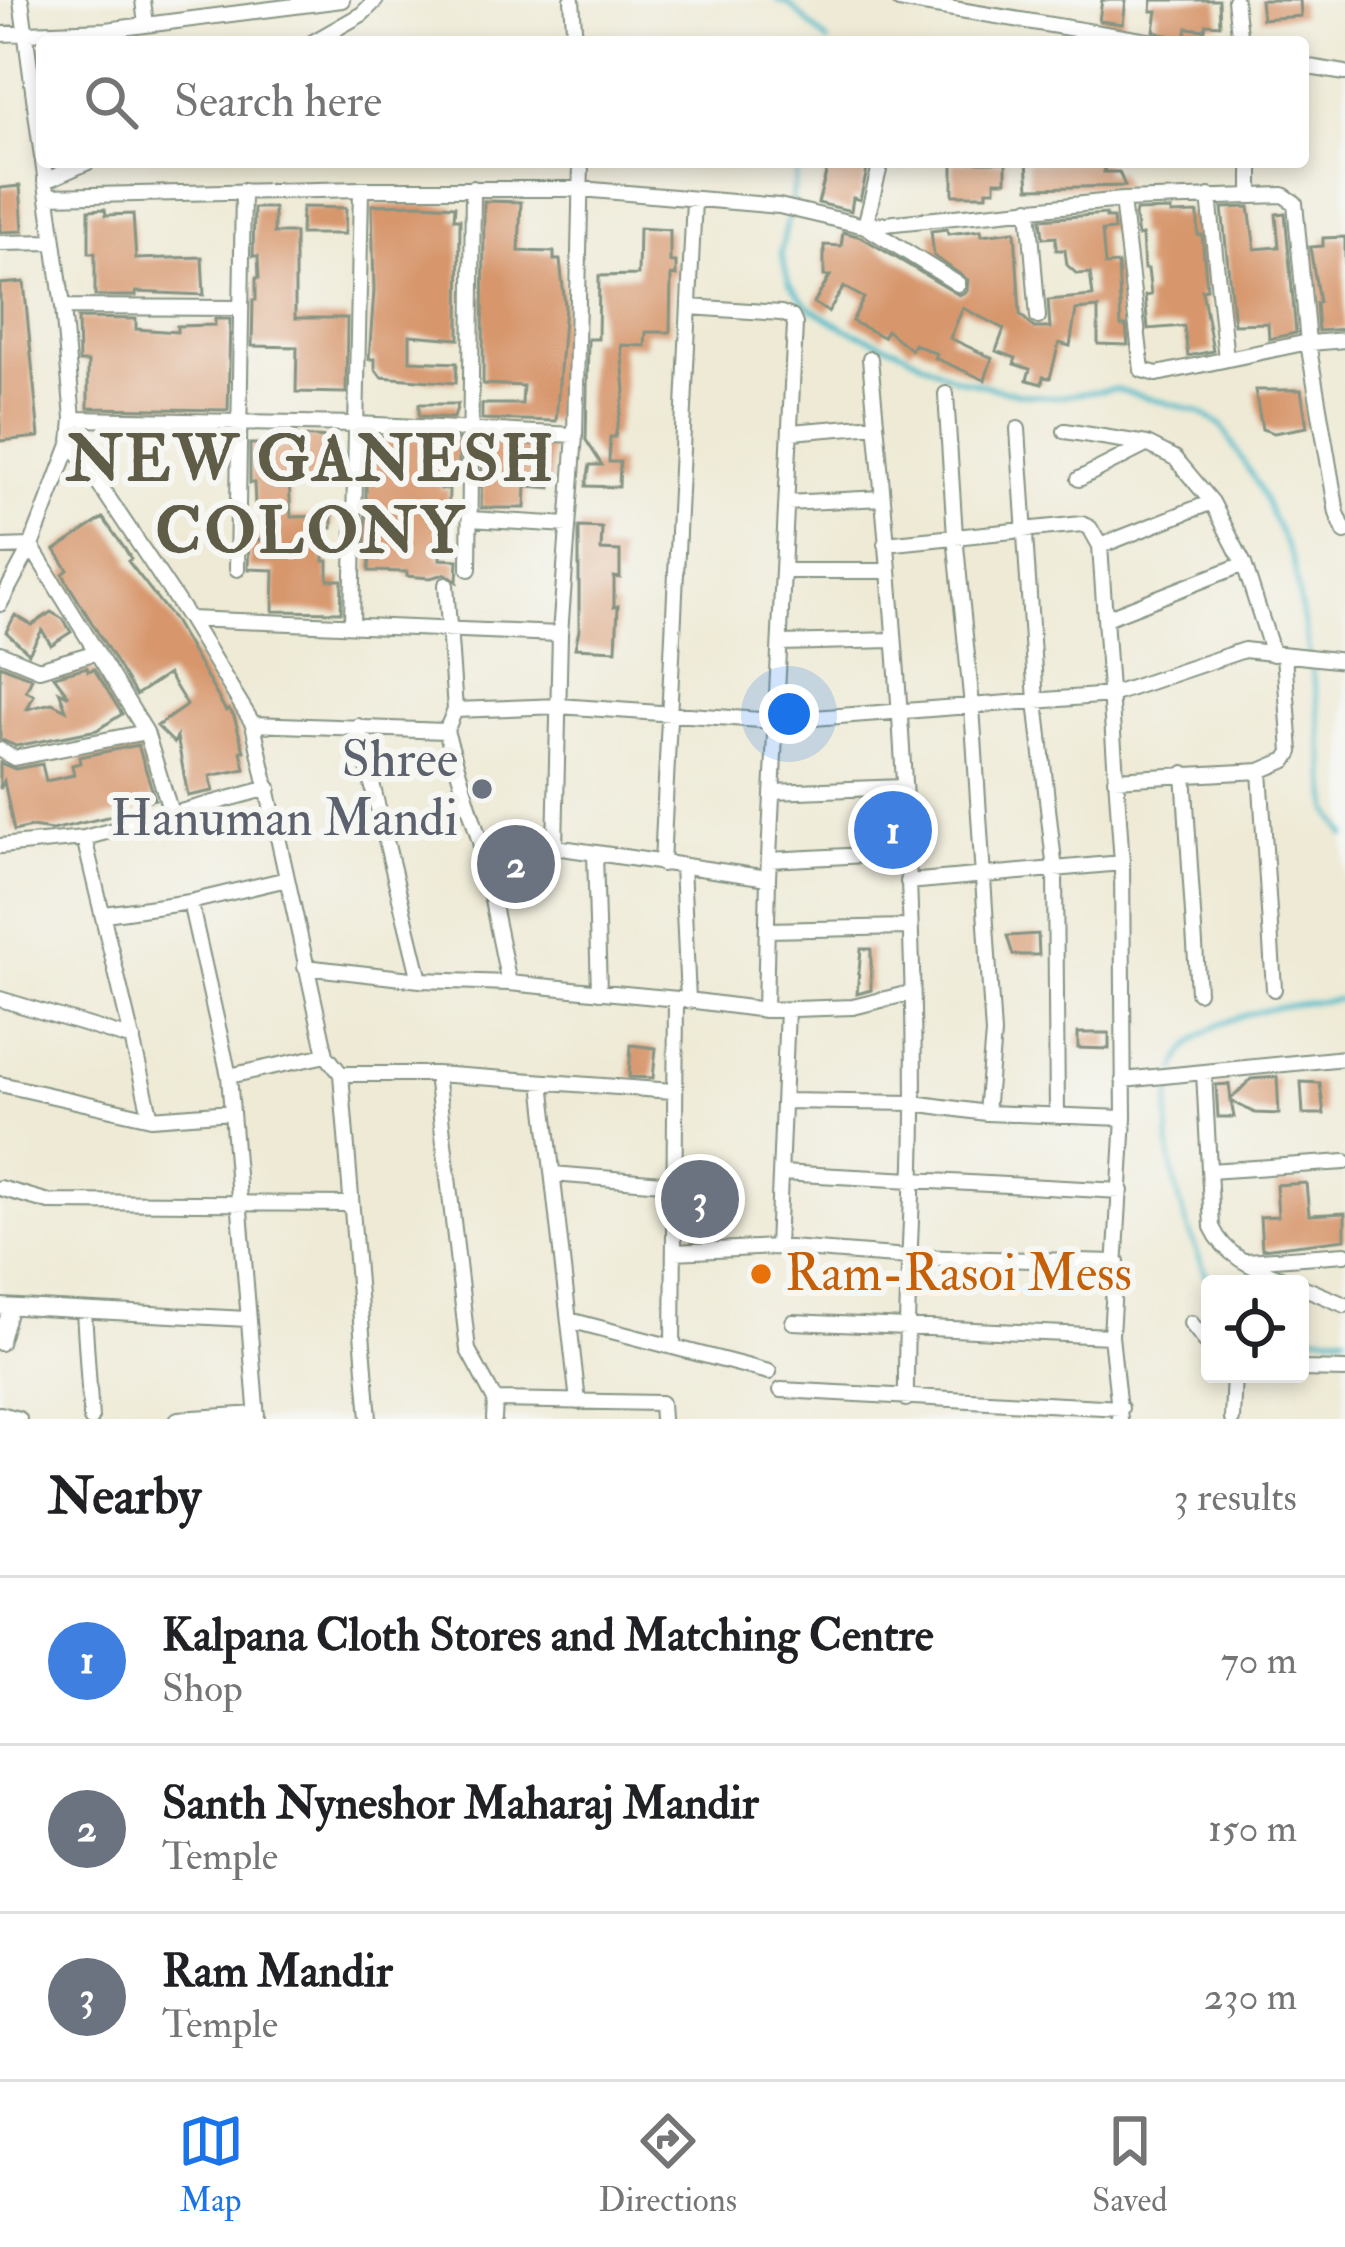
<!DOCTYPE html>
<style>
body{margin:0;font-family:"IM FELL Double Pica",serif;background:#f2f2f2;color:#202124}
.controls{position:absolute;right:36px;bottom:36px;display:grid;overflow:hidden;border-radius:12px;box-shadow:0 6px 18px #0003}
.controls button{width:108px;height:108px;display:grid;place-items:center;padding:0;border:0;border-bottom:3px solid #e0e0e0;background:#fff;color:#202124;font:60px sans-serif}
.you{position:absolute;left:789px;top:714px;width:42px;height:42px;margin:-30px;border:9px solid #fff;border-radius:50%;background:#1a73e8;box-shadow:0 0 0 18px #1a73e833}
.badge{display:grid;place-items:center;width:78px;height:78px;border-radius:50%;background:#1a73e8;color:#fff;font-size:39px;font-weight:700}
.pin{position:absolute;translate:-50% -50%;border:6px solid #fff;box-shadow:0 3px 12px #0006}
.list{margin:0;padding:0;list-style:none}
h2{display:flex;justify-content:space-between;align-items:center;height:156px;margin:0;padding:0 48px;font-size:51px}
h2 small{font-size:39px;font-weight:400;color:#757577}
.list li{display:grid;grid-template-columns:78px 1fr auto;gap:36px;align-items:center;box-sizing:border-box;height:168px;padding:0 48px;border-top:3px solid #e0e0e0}
.list b{display:block;font-size:45px;white-space:nowrap}
.list p{margin:0;font-size:39px;white-space:nowrap;color:#757577}
.list em{font-size:39px;font-style:normal;color:#757577}
.icon{flex:none;width:66px;height:66px;fill:none;stroke:currentColor;stroke-width:2;stroke-linecap:round;stroke-linejoin:round}
.map{position:relative;flex:none;width:1345px;height:1419px;overflow:hidden}
.search{position:absolute;background:#fff;box-shadow:0 6px 18px #0003;left:36px;right:36px;top:36px;height:132px;display:flex;align-items:center;gap:30px;box-sizing:border-box;padding:0 42px;border-radius:12px;color:#757577;font-size:45px}
.sheet{height:660px;background:#fff}
nav{display:flex;justify-content:space-around;align-items:center;box-sizing:border-box;height:168px;border-top:3px solid #e0e0e0;background:#fff;font-size:33px;color:#757577}
nav a{display:grid;justify-items:center;gap:6px}
nav .on{color:#1a73e8}
.map>svg:first-child{display:block}
</style>
<div class="map">
<svg width="1345" height="1419" viewBox="0 0 1345 1419">
<rect width="100%" height="100%" fill="#f6f6f2"/>
<filter id="ink" filterUnits="userSpaceOnUse"><feTurbulence type="fractalNoise" baseFrequency=".00833" numOctaves="2"/><feDisplacementMap in="SourceGraphic" scale="24" xChannelSelector="R" yChannelSelector="G"/><feConvolveMatrix kernelMatrix="1 2 1 2 8 2 1 2 1" color-interpolation-filters="sRGB"/></filter>
<filter id="wash" filterUnits="userSpaceOnUse"><feTurbulence type="fractalNoise" baseFrequency=".004" numOctaves="4" result="noise"/><feDisplacementMap in="SourceGraphic" scale="48" xChannelSelector="R" yChannelSelector="G"/><feGaussianBlur stdDeviation="2.7" result="paint"/><feColorMatrix in="noise" values="0 0 0 0 0 0 0 0 0 0 0 0 0 0 0 0 0 1.4 0 .05"/><feComposite in="paint" operator="in"/></filter>
<g filter="url(#wash)">
<rect width="100%" height="100%" fill="#eeead5"/>
<g fill="none" stroke-linecap="round" stroke-linejoin="round">
<path stroke="#4ebac9" stroke-width="4.5" d="M777,0L789,4L828,42
M799,162L781,252L789,284L809,307L846,329L895,348L954,378L1020,394L1054,397L1115,389L1197,411L1221,425L1257,484L1293,561L1318,706L1330,811L1345,835
M1176,1070C1191,1012 1296,1003 1345,999
M1173,1081C1158,1151 1183,1221 1210,1284
M1300,1330L1310,1335H1345"/>
</g>
<g id="blocks">
<path fill="#d7966c" d="M1102,0H1126L1123,24L1099,21Z
M1152,0H1219L1220,25L1206,24L1205,30L1187,28L1185,38L1162,34L1154,31L1157,11H1151Z
M1260,0H1300L1301,16L1262,19Z
M829,162H869L860,200L853,198L851,211L818,203Z
M953,162H1006V181H995V190H987V195H953Z
M1027,162H1106L1104,172H1119L1125,186L1029,188Z
M20,186L23,231L0,232V188Z
M484,201L521,202L519,251L554,252V260H560L565,306L556,421L482,419V404H522L523,386L483,384Z
M420,204L455,206L454,219H460L459,339L410,335V361L457,363L456,383L381,377L375,369V359H369L374,291L372,205Z
M302,207L346,208L345,234H301Z
M1249,207L1255,249L1279,247L1276,214L1285,213L1296,333L1269,339L1268,323L1234,324L1222,208Z
M254,208H274V233H295V318H347L346,393L296,392L297,347L252,346L253,300H256V278H259L258,256H253Z
M105,209L106,215L133,214L136,259L202,257L204,295L136,292V296H95V253H89V210Z
M1171,210V214L1198,213V235H1202L1207,289L1202,290L1213,351L1188,356L1184,326L1148,329L1145,296L1151,295L1148,269H1144L1142,235L1138,236L1135,216L1136,211Z
M1106,214V218H1113L1114,230L1102,231L1105,265L1118,264L1121,326H1126L1128,345L1098,344V308L1076,310L1070,346L1059,343L1050,378L1043,377L1042,384L1027,380L1030,369L1014,364L1016,358L996,351L1004,329L963,308L950,338L992,358L985,380L935,358L937,354L914,344L911,350L887,330L883,337L852,321L864,298L844,287L828,312L814,303L830,276H824V245L841,246L843,232L861,237L959,295L967,291L968,280L934,256L931,231L947,229L948,234L981,230L982,235L1015,231L1020,314L1034,328H1050L1048,300L1093,296L1090,273L1077,274L1067,265L1065,250H1056V237L1043,238L1041,219Z
M639,228L670,230V262H676V276L671,275L670,332H646L645,346L621,345L625,391L615,437H610L609,462H620L619,487L586,486L590,465H602L586,440L588,339H598L599,276L638,275Z
M1345,237V329L1318,331L1316,303L1319,302L1310,247L1323,246V238Z
M24,282L39,437L0,441V284Z
M78,318L136,319V329L177,332V326L215,325V319H230L228,410L88,408V362H79Z
M1255,390H1301L1307,427L1274,433L1262,429Z
M419,404H458L454,418L419,416Z
M296,436L331,438L337,462H341L340,484L289,482L291,517L332,516V528H325L324,561H328V580H342L341,612L273,611L274,570L248,569L249,540L277,539V505L255,506L254,483H250V444H296Z
M367,436L459,440V465H444L441,489H449L448,532H441L440,559L458,560L457,582L446,574L430,578L407,576V572L369,571L370,555L365,554Z
M482,442L551,445V488L526,486L525,508H481Z
M103,518L125,549L131,559L128,561L173,619L226,711L229,709L234,716L244,751H241L245,769L210,776L213,791L188,796L177,737L174,743L157,726L187,705L168,674L136,695L67,582L63,574L68,570L55,550Z
M579,527L602,528L601,550L620,551V578L614,577V607L618,606L616,650L575,648L579,630Z
M51,612L63,619L71,632L51,645L42,630L29,653L6,632L15,615L32,625Z
M0,665L32,678L26,691L34,695L27,709L52,703L66,710L59,691L69,696L54,676L87,667L88,671L94,669L122,714L97,730L16,746L0,739Z
M138,745L155,799L135,803L137,810L52,830L31,827L14,831L4,781L0,789V763L15,769L42,764L46,781L74,775L72,765L80,763L79,757Z
M1038,934L1039,955H1013L1007,936Z
M861,949H871V990L857,994Z
M1078,1033H1109V1049L1078,1048Z
M631,1045L656,1048L653,1078L629,1077Z
M1277,1077L1279,1114L1255,1113L1231,1101L1234,1117H1218L1216,1085L1229,1084L1231,1099L1251,1079Z
M1301,1082L1320,1083L1324,1114H1303Z
M1306,1183L1309,1215L1345,1213V1239L1262,1249L1260,1217L1278,1216L1276,1185Z"/>
</g>
</g>
<g filter="url(#ink)">
<use href="#blocks" fill-opacity="0" stroke="#869484" stroke-width="3"/>
<g fill="none" stroke-linecap="round" stroke-linejoin="round">
<g stroke="#869484" stroke-width="18">
<path id="minor" d="M21,0L42,157
M143,0L146,25
M572,0L575,42
M899,0L1154,42
M1235,0L1240,42
M0,34L106,30L342,0
M313,42L362,14L376,0
M1303,66L1345,73
M881,162L865,226L958,284
M45,181L88,162
M1251,194V162
M48,196L361,189H581L779,206L865,226L1122,200L1283,195L1295,203L1308,343L1337,513L1345,532
M1209,196L1226,359
M1122,200L1142,370L1157,374L1299,344L1345,340
M1029,208L1038,317
M0,243L54,242
M63,307L241,308
M689,307L781,313L792,317L795,324L768,878L765,1010
M870,359C894,607 914,858 914,1107C914,1204 905,1301 906,1399
M946,394L955,536L972,706L993,1034L986,1113
M73,419L357,424L575,435
M1018,429L1036,701L1055,871L1057,1116
M1065,431L1147,444L1175,458L1212,502L1244,564L1273,654
M791,432L876,425
M71,442L189,619L253,724L326,1055L341,1074L369,1419
M1079,479L1144,446
M787,503L881,498
M470,519L568,525
M885,544L1082,524L1090,528L1100,546L1122,863L1124,1118L1111,1336L1120,1419
M1100,546L1212,502
M0,547L31,546L146,732L172,816
M237,569L243,191
M469,569L473,188
M784,571H889
M446,585L455,710
M0,604L31,546L71,442L73,419L63,307L43,162
M1106,618L1244,564
M189,619L560,634
M352,624L361,189
M781,643L892,640
M0,653L39,669L97,652
M253,724L446,731L455,710L559,706L775,721L1111,695L1244,650L1345,661
M358,726L420,980
M446,731L480,842L509,983
M0,750L14,758L146,732
M1260,771L1274,989
M1184,773L1198,992
M1115,779L1260,771L1286,760L1291,752L1284,655
M772,792L903,787
M84,838L151,1118
M480,842L555,847L768,878
M0,846L84,838L269,788
M555,847L560,634L575,435L581,162
M595,853L599,992
M769,860L906,853
M662,864L694,200
M682,865L688,1000
M908,882L1122,863
M190,902L229,1076L257,1419
M105,914L190,902L287,879
M767,930L908,927
M305,967L420,980L509,983L688,1000L765,1010L853,1007L910,993
M0,999L133,1039
M1204,1072L1212,1227C1228,1262 1262,1270 1295,1284
M341,1074H436L673,1091
M436,1074L468,1350L495,1400L494,1419
M229,1076L326,1055
M1123,1080L1345,1058
M542,1082L578,1402
M0,1084L151,1118L232,1112
M783,1101L914,1103L986,1113L1124,1118
M1209,1171L1345,1162
M780,1173L1121,1191
M553,1174L674,1184
M0,1188L49,1202L349,1204
M777,1247L787,1010
M674,1252L777,1247L908,1257L1117,1262
M1247,1261L1345,1254
M1300,1286L1345,1305
M0,1306L247,1319
M84,1312L91,1419
M569,1320L769,1372
M793,1322L1111,1336
M1191,1323L1210,1347
M0,1343L10,1309
M673,1347L676,1000
M1300,1369L1345,1370
M781,1390L1121,1408
M495,1400L661,1403L662,1419
M0,1414L19,1419
M178,1419L257,1414
M1232,1419L1234,1374"/>
</g>
<use href="#minor" stroke="#fff" stroke-width="14"/>
</g>
</g>
<circle fill="#6b7280" stroke="#f6f6f2" stroke-width="4.5" cx="482" cy="789" r="12"/>
<circle fill="#e8710a" stroke="#f6f6f2" stroke-width="4.5" cx="761" cy="1274" r="12"/>
<g text-anchor="middle" dominant-baseline="central" stroke-width="12" stroke-linejoin="round" paint-order="stroke">
<g font-size="51" fill="#5b616d" stroke="#f6f6f2" text-anchor="end">
<text x="458" y="760">Shree<tspan x="458" dy="59">Hanuman Mandi</tspan></text>
</g>
<g font-size="51" fill="#c56008" stroke="#f6f6f2" text-anchor="start">
<text x="785" y="1274">Ram-Rasoi Mess</text>
</g>
<g font-size="63" font-weight="bold" letter-spacing="3" fill="#5f5c48" stroke="#f6f6f2">
<text x="311" y="460">NEW GANESH<tspan x="311" dy="72">COLONY</tspan></text>
</g>
</g>
</svg>
<div class="controls">
<button><svg class="icon" aria-label="locate" viewBox="0 0 24 24"><circle cx="12" cy="12" r="6"/><path d="M12 2v4M12 18v4M2 12h4M18 12h4"/></svg></button>
</div>
<div class="you"></div>
<div class="pin badge" style="left:893px;top:830px;background:#3f7fe0">1</div>
<div class="pin badge" style="left:516px;top:864px;background:#6b7280">2</div>
<div class="pin badge" style="left:700px;top:1199px;background:#6b7280">3</div>
<div class="search"><svg class="icon" aria-label="search" viewBox="0 0 24 24"><circle cx="10" cy="10" r="6"/><path d="M15 15l6 6"/></svg>Search here</div>
</div>
<section class="sheet">
<h2>Nearby<small>3 results</small></h2>
<ul class="list">
<li><span class="badge" style="background:#3f7fe0">1</span><div><b>Kalpana Cloth Stores and Matching Centre</b><p>Shop</p></div><em>70 m</em></li>
<li><span class="badge" style="background:#6b7280">2</span><div><b>Santh Nyneshor Maharaj Mandir</b><p>Temple</p></div><em>150 m</em></li>
<li><span class="badge" style="background:#6b7280">3</span><div><b>Ram Mandir</b><p>Temple</p></div><em>230 m</em></li>
</ul>
</section>
<nav>
<a class="on"><svg class="icon" aria-label="map" viewBox="0 0 24 24"><path d="M3 6l6-2 6 2 6-2v14l-6 2-6-2-6 2zM9 4v14M15 6v14"/></svg>Map</a>
<a><svg class="icon" aria-label="directions" viewBox="0 0 24 24"><path d="M12 3l9 9-9 9-9-9zM9 14v-3h6M13 9l2 2-2 2"/></svg>Directions</a>
<a><svg class="icon" aria-label="saved" viewBox="0 0 24 24"><path d="M7 4h10v16l-5-4-5 4z"/></svg>Saved</a>
</nav>
